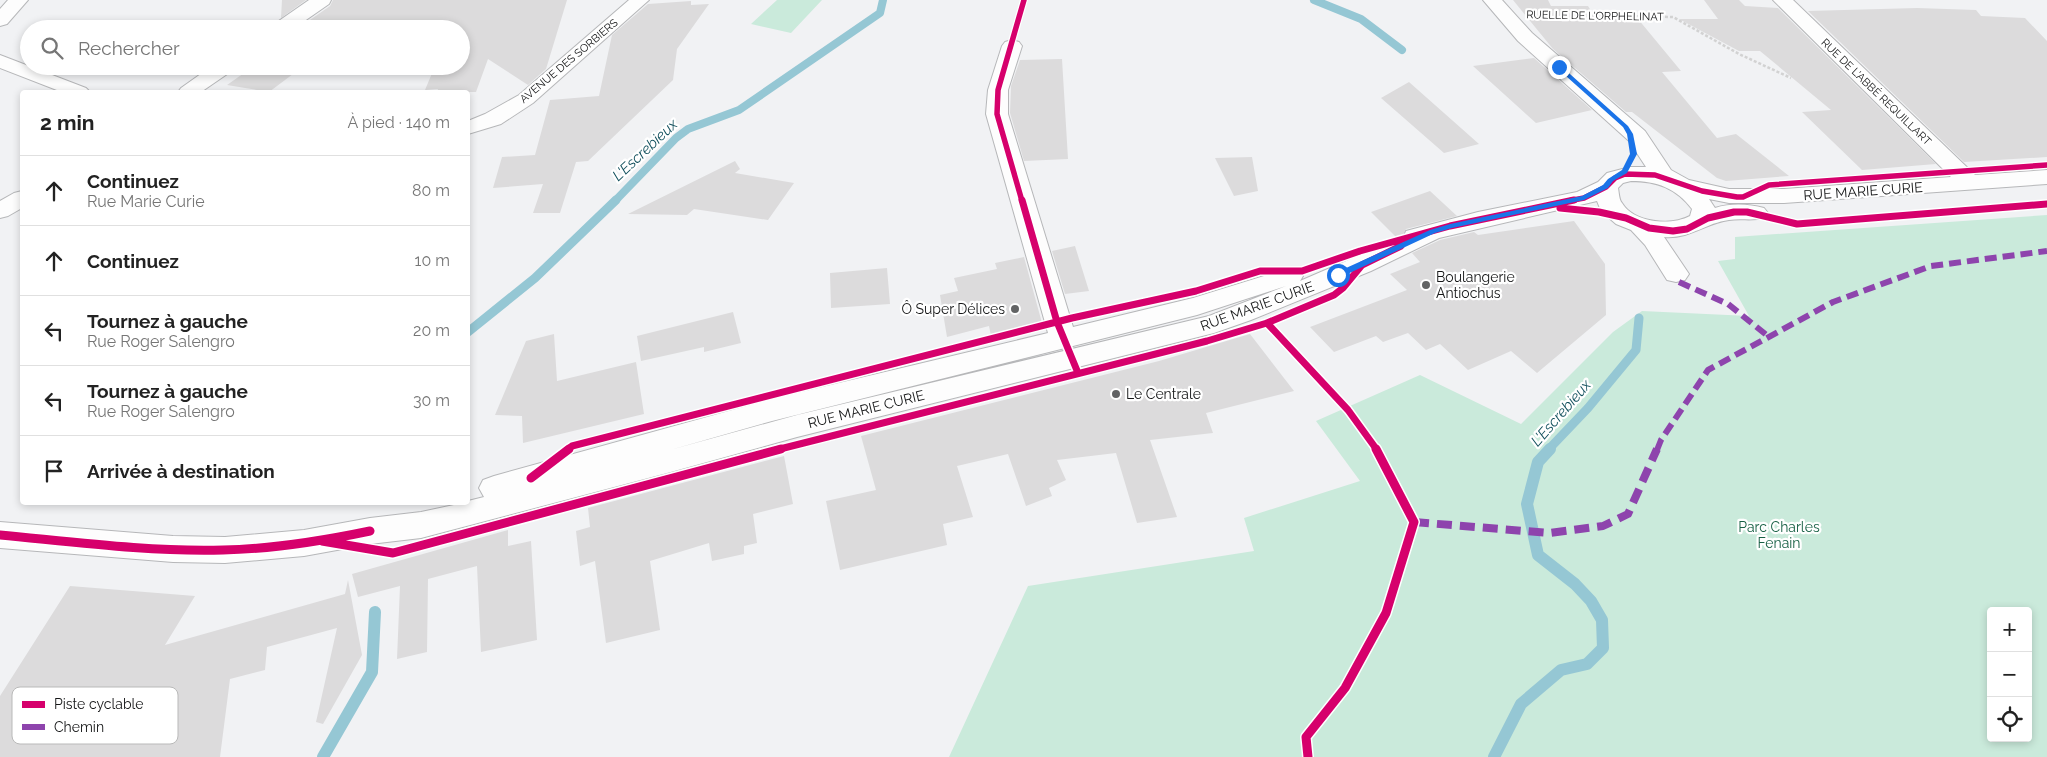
<!DOCTYPE html>
<html lang="fr">
<meta charset="utf-8">
<style>
body{margin:0;font-family:Raleway,sans-serif;background:#f6f6f6;color:#222}
.controls{position:absolute;right:15px;bottom:15px;display:grid;overflow:hidden;border-radius:5px;box-shadow:0 2px 8px #0003}
.controls button{width:45px;height:45px;display:grid;place-items:center;padding:0;border:0;border-bottom:1px solid #e0e0e0;background:#fff;color:#222;font:25px sans-serif}
.stop{position:absolute;width:15px;height:15px;margin:-11px;border:4px solid #1a73e8;border-radius:50%;background:#fff}
.stop.end{background:#1a73e8;border-color:#fff;box-shadow:0 1px 5px #0008}
.list{margin:0;padding:0;list-style:none}
h2{display:flex;justify-content:space-between;align-items:center;height:65px;margin:0;padding:0 20px;font-size:21px}
h2 small{font-size:16px;font-weight:400;color:#767676}
.list li{display:grid;grid-template-columns:32px 1fr auto;gap:15px;align-items:center;box-sizing:border-box;height:70px;padding:0 20px;border-top:1px solid #e0e0e0}
.list b{display:block;font-size:19px;white-space:nowrap}
.list p{margin:0;font-size:16px;white-space:nowrap;color:#767676}
.list em{font-size:16px;font-style:normal;color:#767676}
.icon{flex:none;width:28px;height:28px;fill:none;stroke:currentColor;stroke-width:2;stroke-linecap:round;stroke-linejoin:round}
.map{position:relative;flex:none;width:2047px;height:757px;overflow:hidden}
.search{position:absolute;background:#fff;box-shadow:0 2px 8px #0003;left:20px;top:20px;width:450px;height:55px;display:flex;align-items:center;gap:12px;box-sizing:border-box;padding:0 18px;border-radius:28px;color:#767676;font-size:19px}
.panel{position:absolute;background:#fff;box-shadow:0 2px 8px #0003;left:20px;top:90px;width:450px;height:415px;border-radius:5px}
.map>svg:first-child{display:block}
</style>
<div class="map">
<svg width="2047" height="757" viewBox="0 0 2047 757">
<rect width="100%" height="100%" fill="#f1f2f4"/>
<path fill="#caeadb" fill-rule="evenodd" d="M777,0H822L791,33L751,24Z
M2047,215V757H949L1028,586L1254,551L1244,518L1360,481L1316,421L1420,375L1521,424L1613,332L1642,311L1749,316L1718,261L1735,259V237ZM1991,611H2028V738H1991Z"/>
<g fill="none" stroke-linecap="round" stroke-linejoin="round">
<path stroke="#95c7d4" stroke-width="8" d="M1314,0L1361,19L1402,50
M615,201L676,138L688,129L739,110L880,13L883,0"/>
<path stroke="#95c7d4" stroke-width="9" d="M468,332L535,278L616,200
M1548,450L1588,408L1636,350L1639,318"/>
<path stroke="#95c7d4" stroke-width="12" d="M323,757L372,672L375,612
M1494,757L1521,704L1561,670L1587,664L1603,648L1602,620L1591,601L1575,584L1538,555L1527,504L1538,462L1550,449"/>
</g>
<path fill="#dcdbdc" d="M282,0H306L281,18Z
M333,0H567L546,69L528,85L488,59L476,92H437L438,89L425,90L435,66H461V29H297L330,6Z
M1513,0H1548L1551,6H1588L1595,17L1638,19L1681,71L1662,72L1717,138L1736,134L1789,176L1726,181L1717,178L1632,112H1626L1553,49Z
M1704,0H1739L1745,6L1778,8L1936,164L1862,170L1802,112L1831,110L1760,51H1739L1679,19H1718Z
M691,1V5L709,4L677,49L673,80L588,161L576,162L560,213H533L543,184L493,188L502,157L535,155L550,100L599,96L612,35L648,4Z
M1917,8L1976,10L1981,16L2025,18L2047,41V157L1964,162L1808,11Z
M1534,58L1592,110L1536,123L1473,66Z
M1062,59L1068,159L1024,161L1010,113L1011,86L1020,60Z
M254,66H277L297,71L269,92L227,85Z
M1409,82L1479,144L1444,153L1381,98Z
M1252,157L1258,191L1234,196L1215,158Z
M735,161L740,169L735,173L794,183L768,220L694,209L687,215L628,214Z
M1430,191L1457,216L1406,229L1403,235L1396,237L1371,212Z
M1574,221L1605,264L1606,315L1537,373L1511,351L1468,370L1440,344L1426,350L1408,333L1383,342L1376,336L1334,352L1310,327L1407,290L1390,274L1420,262L1412,253L1440,240L1474,232L1478,235Z
M1075,246L1089,291L1065,294L1052,251Z
M1024,257L1042,323L991,336L989,326L947,337L940,295L958,291L954,278L997,269L995,263Z
M887,268L890,304L831,308L830,273Z
M733,312L741,343L704,352V347L641,361L637,336Z
M554,334L557,381L636,362L644,414L523,443L522,416L495,415L526,341Z
M1250,334L1294,391L1206,413L1213,433L1150,440L1177,517L1137,523L1116,453L1057,460L1066,480L1049,488L1052,496L1026,506L1008,454L957,466L973,517L943,524L947,545L840,570L826,501L876,490L861,436L1159,361Z
M784,456L793,504L753,514L757,543L744,546V554L712,561L709,543L650,561L660,630L606,643L595,561L580,566L576,531L590,527L588,508Z
M508,530V546L531,541L537,640L481,652L477,566L428,579L427,652L397,659L400,586L358,597L352,574Z
M348,580L362,655L323,724L316,722L337,628L267,647L265,670L230,679L220,757H0V696L70,586L195,596L165,645L345,594Z"/>
<g fill="none" stroke-linecap="round" stroke-linejoin="round">
<g stroke="#b6b7b9" stroke-width="2">
<path id="minor" d="M8,0H28L7,24L0,26V9Z
M309,0H331L329,4L293,29H270L273,25Z
M629,0H649L533,103L501,124L468,134V121L485,114L519,95Z
M1483,0H1502L1532,33L1645,131L1671,170L1689,180L1729,189H1784L1951,177L1773,0H1793L1975,175L2047,170V184L1784,203H1729L1709,199L1715,208C1731,203 1749,204 1764,208L1768,213L1764,218C1752,221 1741,218 1729,220C1705,223 1691,239 1664,237L1689,274L1685,280L1676,282L1667,280L1645,245L1631,230L1616,224L1601,211L1597,201L1439,238L1371,271L1251,320L1214,333L797,437L667,473L421,538L370,544L304,556L225,563L173,562L0,548V522L173,536L225,537L304,530L370,518L421,512L468,502V501L484,497L479,488L483,480L494,476L772,399L1048,333L986,114L988,90L1002,46L1005,42L1012,40L1019,42L1022,46L1008,90V114L1073,327L1193,298L1290,268L1299,270L1303,276L1300,281L1404,236L1406,231L1478,212L1577,192L1598,182L1607,173L1630,167H1646L1629,141L1518,41ZM1631,181C1657,181 1676,188 1692,209L1690,216C1671,226 1634,223 1622,203C1619,200 1619,193 1618,188L1623,183ZM1286,286L1209,316L797,415L670,450L772,421L1197,315Z
M0,55L86,88L90,92H62L0,68Z
M212,66H236L233,70L201,92H178L181,88Z
M22,191V208L8,216L0,218V201L14,193Z"/>
</g>
<path stroke="#d2d2d2" stroke-width="2.5" stroke-dasharray="3 2" stroke-linecap="butt" d="M1540,14L1673,17L1739,54L1791,78"/>
<use href="#minor" fill="#fdfdfd" fill-rule="evenodd"/>
<path stroke="#8e44ad" stroke-width="6" stroke-dasharray="12 6" stroke-linecap="butt" d="M1679,282L1728,304L1769,337
M1657,450L1661,440L1708,370L1833,302L1931,266L2047,251"/>
<path stroke="#8e44ad" stroke-width="8" stroke-dasharray="15 8" stroke-linecap="butt" d="M1414,522L1549,533L1603,526L1628,514L1657,449"/>
<g stroke="#fff" stroke-width="8">
<path id="cycleway-far2" d="M1022,201L997,114L998,90L1024,0
M1568,201L1584,198L1606,187L1615,178L1625,174L1655,175L1702,191L1737,197H1743L1769,185L2047,165"/>
</g>
<g stroke="#fff" stroke-width="10">
<path id="cycleway-far1" d="M1022,200L1057,322L1078,373
M1560,208L1599,212L1626,218L1649,228L1673,231L1687,229L1708,218L1734,212H1747L1797,224L2047,204
M1267,323L1348,410L1377,450
M567,450L572,446L1072,318L1196,291L1260,271H1302L1360,251L1450,226L1574,200
M776,450L1207,341L1267,323L1334,295L1343,288L1362,265L1401,246"/>
</g>
<g stroke="#fff" stroke-width="12">
<path id="cycleway" d="M531,478L569,449
M0,535C74,542 149,552 223,550C273,549 322,541 370,531
M322,541L393,553L781,449
M1308,757L1306,737L1345,688L1386,613L1414,522L1376,449"/>
</g>
<use href="#cycleway-far2" stroke="#d6006c" stroke-width="5.5"/>
<use href="#cycleway-far1" stroke="#d6006c" stroke-width="7"/>
<use href="#cycleway" stroke="#d6006c" stroke-width="9"/>
</g>
<path fill="#1a73e8" d="M1557,66H1561L1628,126L1633,134L1637,154L1627,173L1613,181L1608,188L1584,200L1452,228L1435,233L1341,277H1335V273L1430,230L1450,224L1582,196L1603,185L1608,179L1622,170L1630,154L1627,134L1623,127L1557,68Z"/>
<g fill="#626364" stroke="#fff" stroke-width="2">
<circle cx="1426" cy="285" r="5"/>
<circle cx="1015" cy="309" r="5"/>
<circle cx="1116" cy="394" r="5"/>
</g>
<g text-anchor="middle" dominant-baseline="central" stroke-width="4.5" stroke-linejoin="round" paint-order="stroke">
<g font-size="11" fill="#151617" stroke="#fff">
<text transform="translate(1595 16) rotate(1)">RUELLE DE L'ORPHELINAT</text>
<text transform="translate(569 61) rotate(-40)">AVENUE DES SORBIERS</text>
<text transform="translate(1876 92) rotate(44)">RUE DE L'ABBÉ REQUILLART</text>
</g>
<g font-size="14" fill="#151617" stroke="#fff">
<text transform="translate(1863 191) rotate(-4)">RUE MARIE CURIE</text>
<text transform="translate(1257 306) rotate(-20)">RUE MARIE CURIE</text>
<text transform="translate(866 409) rotate(-14)">RUE MARIE CURIE</text>
</g>
<g font-size="14" fill="#151617" stroke="#fff" text-anchor="start">
<text x="1436" y="277">Boulangerie<tspan x="1436" dy="16">Antiochus</tspan></text>
<text x="1005" y="309" text-anchor="end">Ô Super Délices</text>
<text x="1126" y="394">Le Centrale</text>
</g>
<g font-size="14" fill="#186145" stroke="#fff">
<text x="1779" y="527">Parc Charles<tspan x="1779" dy="16">Fenain</tspan></text>
</g>
<g font-size="15" font-style="italic" fill="#12505d" stroke="#fff">
<text transform="translate(645 150) rotate(-43)">L'Escrebieux</text>
<text transform="translate(1561 413) rotate(-49)">L'Escrebieux</text>
</g>
</g>
<rect x="12" y="687" width="166" height="57" rx="8" fill="#fff" stroke="#b9b9b9" stroke-width="1"/>
<rect x="22" y="701" width="23" height="7" fill="#d6006c"/>
<rect x="22" y="724" width="23" height="6" fill="#8e44ad"/>
<g font-size="14" fill="#151617">
<text x="54" y="709">Piste cyclable</text>
<text x="54" y="732">Chemin</text>
</g>
</svg>
<div class="controls">
<button>+</button>
<button>−</button>
<button><svg class="icon" aria-label="locate" viewBox="0 0 24 24"><circle cx="12" cy="12" r="6"/><path d="M12 2v4M12 18v4M2 12h4M18 12h4"/></svg></button>
</div>
<div class="stop" style="left:1338px;top:275px"></div>
<div class="stop end" style="left:1559px;top:67px"></div>
<div class="search"><svg class="icon" aria-label="search" viewBox="0 0 24 24"><circle cx="10" cy="10" r="6"/><path d="M15 15l6 6"/></svg>Rechercher</div>
<section class="panel">
<h2>2 min<small>À pied · 140 m</small></h2>
<ul class="list">
<li><svg class="icon" aria-label="ahead" viewBox="0 0 24 24"><path d="M12 20V5M6 11l6-6 6 6"/></svg><div><b>Continuez</b><p>Rue Marie Curie</p></div><em>80 m</em></li>
<li><svg class="icon" aria-label="ahead" viewBox="0 0 24 24"><path d="M12 20V5M6 11l6-6 6 6"/></svg><div><b>Continuez</b></div><em>10 m</em></li>
<li><svg class="icon" aria-label="left" viewBox="0 0 24 24"><path d="M17 20v-9H6M10 6l-5 5 5 5"/></svg><div><b>Tournez à gauche</b><p>Rue Roger Salengro</p></div><em>20 m</em></li>
<li><svg class="icon" aria-label="left" viewBox="0 0 24 24"><path d="M17 20v-9H6M10 6l-5 5 5 5"/></svg><div><b>Tournez à gauche</b><p>Rue Roger Salengro</p></div><em>30 m</em></li>
<li><svg class="icon" aria-label="arrive" viewBox="0 0 24 24"><path d="M6 21V4h12l-3 4 3 4H6"/></svg><div><b>Arrivée à destination</b></div></li>
</ul>
</section>
</div>
